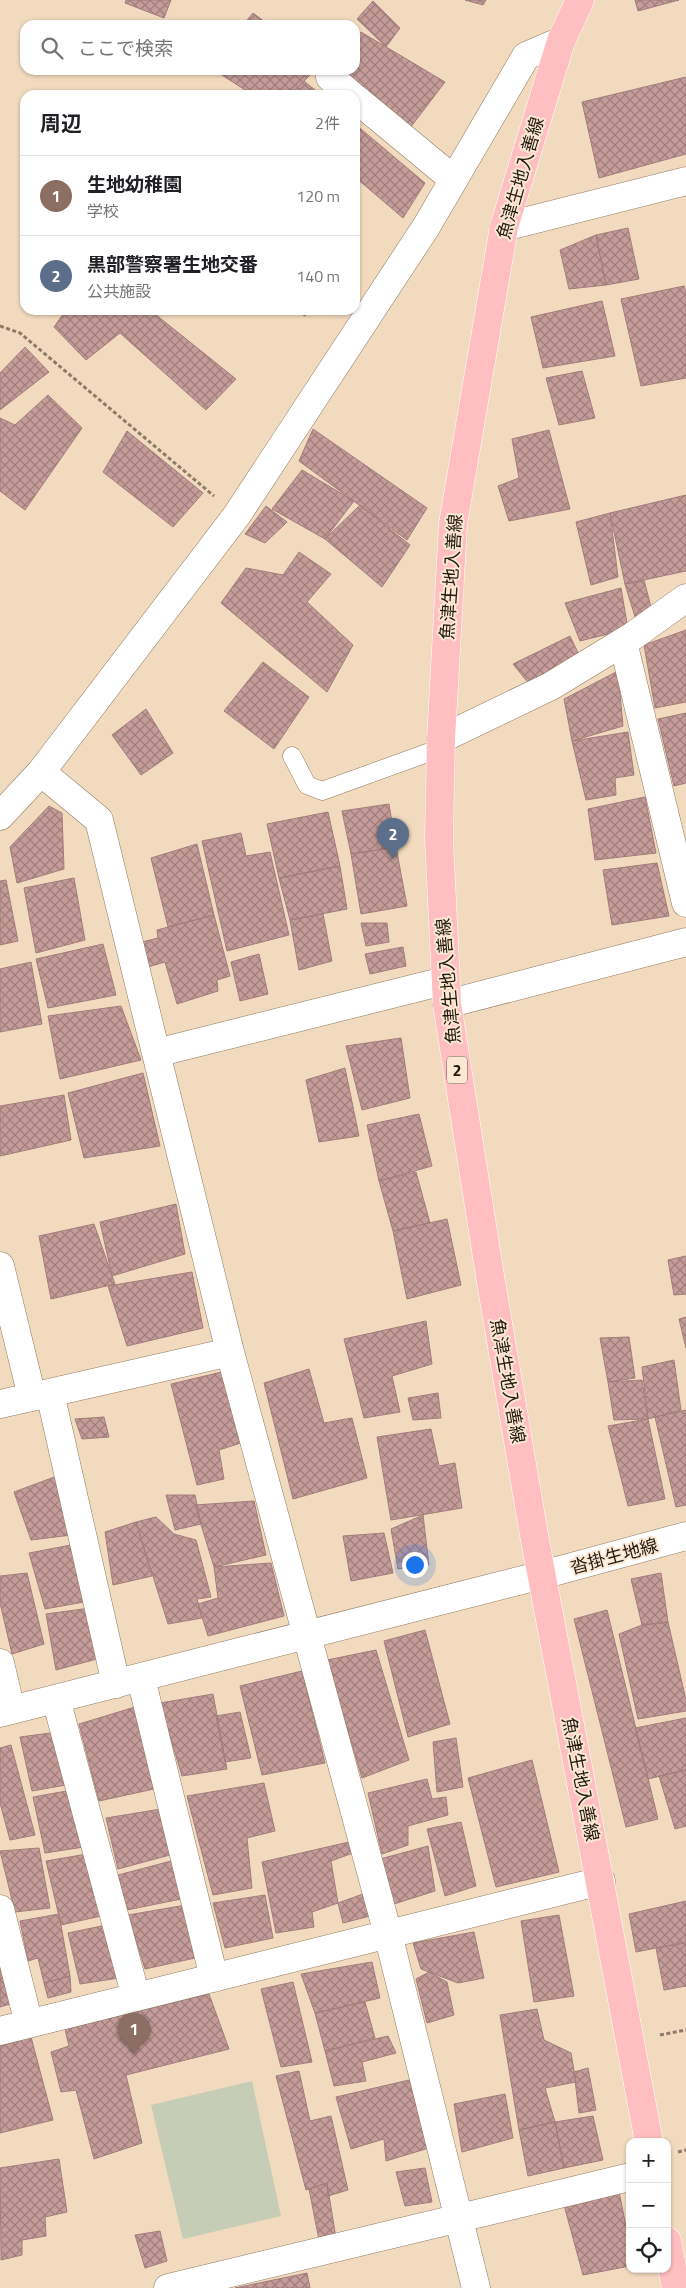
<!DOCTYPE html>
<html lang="ja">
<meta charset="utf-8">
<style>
body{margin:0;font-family:"Titillium Web","Noto Sans JP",sans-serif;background:#f6f6f6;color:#202124}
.controls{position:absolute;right:15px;bottom:15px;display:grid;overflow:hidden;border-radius:10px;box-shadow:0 1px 4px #0004}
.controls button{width:45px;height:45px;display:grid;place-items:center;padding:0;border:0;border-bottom:1px solid #e0e0e0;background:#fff;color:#202124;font:25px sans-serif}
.you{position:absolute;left:414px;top:1564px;width:18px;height:18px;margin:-12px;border:4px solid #fff;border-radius:50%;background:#1a73e8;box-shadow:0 0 0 8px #1a73e833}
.badge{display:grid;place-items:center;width:32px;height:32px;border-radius:50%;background:#db2777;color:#fff;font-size:16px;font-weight:700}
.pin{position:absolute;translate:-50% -41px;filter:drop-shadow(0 1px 2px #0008)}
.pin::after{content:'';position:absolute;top:26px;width:18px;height:15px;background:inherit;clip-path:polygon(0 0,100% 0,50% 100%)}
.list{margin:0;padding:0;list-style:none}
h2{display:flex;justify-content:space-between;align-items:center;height:65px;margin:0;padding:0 20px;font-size:21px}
h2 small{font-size:16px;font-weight:400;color:#757577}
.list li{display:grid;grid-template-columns:32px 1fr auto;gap:15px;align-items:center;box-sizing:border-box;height:80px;padding:0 20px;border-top:1px solid #e0e0e0}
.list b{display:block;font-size:19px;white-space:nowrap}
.list p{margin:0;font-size:16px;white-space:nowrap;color:#757577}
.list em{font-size:16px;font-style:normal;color:#757577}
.icon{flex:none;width:28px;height:28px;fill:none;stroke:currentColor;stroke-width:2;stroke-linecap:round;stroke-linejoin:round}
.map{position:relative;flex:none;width:686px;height:2288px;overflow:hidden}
.search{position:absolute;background:#fff;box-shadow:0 1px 4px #0004;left:20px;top:20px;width:340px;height:55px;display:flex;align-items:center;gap:12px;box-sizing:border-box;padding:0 18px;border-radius:15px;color:#757577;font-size:19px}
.panel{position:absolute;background:#fff;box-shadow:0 1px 4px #0004;left:20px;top:90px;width:340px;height:225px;border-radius:15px}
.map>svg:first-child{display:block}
</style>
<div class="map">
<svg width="686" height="2288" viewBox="0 0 686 2288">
<defs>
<pattern id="building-cross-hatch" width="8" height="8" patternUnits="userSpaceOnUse" patternTransform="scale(1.25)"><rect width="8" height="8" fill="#c59c99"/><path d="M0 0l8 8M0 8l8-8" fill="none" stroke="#a07e7b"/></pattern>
</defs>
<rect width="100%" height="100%" fill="#f2dabe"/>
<path fill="#c5ceb5" d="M252,2081L281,2216L183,2239L151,2105Z"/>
<path fill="url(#building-cross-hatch)" stroke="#a27d7a" d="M126,0H171L164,18L125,3Z
M465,0H486L483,5Z
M635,0H679L638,11Z
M373,1L400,28L386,47L357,19Z
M253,13L269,25H243Z
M361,32L445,82L410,128L342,70H355V41Z
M214,70H315L290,95H253Z
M686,77V154L599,178L582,102Z
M304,81L321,95H290Z
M355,124L425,183L403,218L355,177Z
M628,228L639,279L606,285L596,235Z
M596,235L606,285L569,289L560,250Z
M684,286L686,293V378L641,386L621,299Z
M602,301L615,356L543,368L531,317Z
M66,310H150L236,379L206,410L120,333L86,360L54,327Z
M294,310H309L305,316Z
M25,347L49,372L0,410V373Z
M582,371L595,418L559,425L546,378Z
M48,395L82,428L25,510L0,491V418L15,425Z
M313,429L427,508L407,540L299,461Z
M549,430L570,509L509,521L498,486L519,478L512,439Z
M127,431L203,493L173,527L103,472Z
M302,470L354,501L325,539L272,509Z
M686,495V571L625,584L610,513Z
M360,505L410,545L382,587L325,539Z
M266,506L287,522L265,543L245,534Z
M610,513L618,577L591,585L576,522Z
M299,552L331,574L307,602L353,645L327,692L221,603L246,568L283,575Z
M644,580L652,611L636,620L625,584Z
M621,588L628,629L580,641L565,603Z
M686,630V702L655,708L644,645Z
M570,636L581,659L530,685L513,664Z
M263,662L309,697L274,749L224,711Z
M618,671L623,726L572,741L564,699Z
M146,709L173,753L141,775L112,735Z
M686,713V783L674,786L658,719Z
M628,732L634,775L615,778L616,795L586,800L572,741Z
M645,797L656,853L595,860L588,809Z
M389,804L396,847L351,854L342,811Z
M49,806L62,813L64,869L17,883L10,847Z
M328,812L340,866L279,878L267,824Z
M241,833L246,856L270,852L289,935L227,951L202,841Z
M197,844L214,915L168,927L151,858Z
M396,847L407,906L361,914L351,854Z
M657,863L669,916L612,925L603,870Z
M340,866L347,909L290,920L279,878Z
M74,878L85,940L36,953L24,888Z
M6,880L18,941L0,945V881Z
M323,914L332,961L299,970L290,920Z
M214,915L230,976L217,980L218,991L177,1004L165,962L148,967L142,942L158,938L157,930Z
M361,923H387L389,942L366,946Z
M103,944L116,995L48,1008L36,959Z
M403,947L406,966L370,974L365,954Z
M259,954L268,994L240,1001L231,962Z
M31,962L42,1024L0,1032V969Z
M121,1006L141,1060L60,1079L48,1016Z
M401,1038L410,1098L362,1110L346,1046Z
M345,1068L359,1136L319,1142L306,1080Z
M143,1073L160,1146L84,1158L68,1093Z
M64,1095L71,1140L0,1156V1106Z
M419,1114L432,1166L379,1181L367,1125Z
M416,1172L430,1223L393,1231L379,1181Z
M176,1204L185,1254L112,1276L100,1222Z
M447,1219L461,1285L407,1299L393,1231Z
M94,1224L115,1284L51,1299L39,1236Z
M686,1256V1294L674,1295L668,1260Z
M192,1272L203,1328L127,1346L108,1286Z
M686,1317V1348L679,1319Z
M426,1321L432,1364L392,1376L400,1412L364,1418L344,1339Z
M629,1337L635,1378L608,1382L600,1338Z
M674,1360L681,1410L648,1419L642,1367Z
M309,1369L324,1423L352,1418L367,1478L293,1499L264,1383Z
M226,1371L244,1442L219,1450L224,1479L197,1485L171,1384Z
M642,1380L648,1419L614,1420L608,1382Z
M438,1393L441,1418L413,1420L408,1398Z
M686,1410V1505L676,1507L655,1417Z
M104,1417L109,1437L82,1439L75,1419Z
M648,1419L665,1499L628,1506L608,1426Z
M431,1429L439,1466L455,1463L462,1508L391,1520L377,1437Z
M57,1476L72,1535L31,1540L14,1492Z
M166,1495H195L201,1524L175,1530Z
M254,1501L266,1555L214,1567L195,1505Z
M423,1515L429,1565L398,1569L391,1529Z
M156,1517L174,1534L196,1540L211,1597L197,1599L202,1618L168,1624L136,1522Z
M136,1522L152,1576L113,1585L105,1532Z
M384,1533L393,1573L351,1581L343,1536Z
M71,1545L84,1602L45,1609L29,1553Z
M271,1563L284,1616L208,1636L198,1604L218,1598L214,1567Z
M27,1573L44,1644L12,1654L0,1603V1576Z
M661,1573L668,1622L642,1625L631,1579Z
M90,1608L97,1659L56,1670L46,1614Z
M607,1610L658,1819L626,1827L574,1619Z
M668,1622L686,1700V1711L638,1719L619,1634L642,1625Z
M425,1630L450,1724L408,1737L384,1641Z
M376,1650L409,1760L362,1778L327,1660Z
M302,1671L325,1763L262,1775L240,1686Z
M213,1694L227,1769L182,1776L160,1703Z
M135,1707L154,1789L99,1801L79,1724Z
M240,1712L251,1758L225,1762L216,1716Z
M686,1718V1770L648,1779L635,1728Z
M58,1732L66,1785L32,1791L20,1737Z
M456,1738L463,1787L437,1792L433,1742Z
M11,1745L35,1835L10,1840L0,1803V1748Z
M532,1760L559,1872L496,1887L468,1778Z
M686,1770V1826L675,1829L659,1776Z
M427,1779L432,1799L446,1797L448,1815L408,1826V1845L382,1854L368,1793Z
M264,1783L275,1831L247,1838L252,1888L213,1895L187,1796Z
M72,1790L84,1847L45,1853L33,1797Z
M161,1809L170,1855L118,1869L106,1818Z
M461,1822L476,1886L445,1896L427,1829Z
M349,1842L353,1853L331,1861L338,1903L312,1912L314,1927L276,1933L262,1862Z
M428,1846L435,1891L394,1904L380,1859Z
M39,1848L50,1908L15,1912L0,1851Z
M87,1854L101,1916L61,1925L46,1861Z
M175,1860L181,1899L127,1910L118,1875Z
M363,1894L370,1916L343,1923L338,1903Z
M265,1895L273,1938L225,1948L213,1903Z
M686,1901V1942L636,1952L629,1914Z
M186,1905L195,1958L145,1969L128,1915Z
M59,1914L70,1976L44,1983L38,1958L28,1961L20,1921Z
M559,1915L574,1996L534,2002L521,1921Z
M106,1925L119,1978L80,1984L68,1933Z
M474,1932L484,1978L458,1983L421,1969L413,1943Z
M686,1943V1986L664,1990L656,1948Z
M0,1960L10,2004L0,2007Z
M372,1962L380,1998L315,2013L301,1974Z
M429,1972L447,1982L454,2015L427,2023L416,1979Z
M70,1976L71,1992L48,1998L44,1983Z
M293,1982L312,2062L281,2067L261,1989Z
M209,1994L229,2049L126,2075L142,2143L94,2159L76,2090L61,2092L51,2052L69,2046L65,2029Z
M365,2002L375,2038L325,2051L315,2013Z
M537,2009L544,2040L571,2053L576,2082L545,2088L555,2122L519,2130L500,2015Z
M388,2036L396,2053L362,2062L366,2081L334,2086L325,2051Z
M31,2037L53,2120L0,2133V2046Z
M588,2068L596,2110L579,2113L574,2072Z
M299,2071L310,2121L331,2116L348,2190L328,2196L327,2183L306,2190L276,2076Z
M409,2080L429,2148L386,2161L384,2139L351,2149L336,2097Z
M505,2094L513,2138L462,2152L454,2104Z
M593,2116L603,2160L564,2168L555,2122Z
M555,2122L564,2168L528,2176L519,2130Z
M59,2159L67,2212L45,2217L46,2236L22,2240V2255L1,2260L0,2168Z
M425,2168L432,2202L405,2206L396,2172Z
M327,2183L336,2238L320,2245L309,2189Z
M619,2191L630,2247V2266L583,2275L564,2205Z
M160,2231L167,2261L145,2268L135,2235Z
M307,2273L310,2288H235Z"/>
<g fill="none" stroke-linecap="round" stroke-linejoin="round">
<g stroke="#907a61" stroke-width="19">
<path id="lane" d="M292,756L307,785L322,791L441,748"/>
</g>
<g stroke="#907a61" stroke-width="29">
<path id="street" d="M330,77L351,95
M355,98L453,179
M504,227L686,181
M623,642L686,903
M441,739L551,686L633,636L686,598
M41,772L99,820L156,1053
M0,816L41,772L237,515L426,227L526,56L561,41
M447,1004L686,942
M0,1266L32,1397
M230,1352L388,1934L476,2288
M50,1393L116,1684
M0,1404L230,1352L156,1053L444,981
M0,1663L11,1710
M141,1678L214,1978
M56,1699L136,1997
M0,1713L542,1575
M0,1909L29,2024
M0,2031L601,1881
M168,2288L630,2177"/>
</g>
<g stroke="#907a61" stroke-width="29">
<path id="secondary" d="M542,1575L686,1536"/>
</g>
<g stroke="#fff" stroke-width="29">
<path id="primary" d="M580,0L561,41L504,227L453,524L441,739L439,839L447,1004L491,1282L534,1535L649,2142
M667,2241L676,2288"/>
</g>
<path stroke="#8c7b68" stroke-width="3" stroke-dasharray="4 2.5" stroke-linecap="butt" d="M0,326L20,333L214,496
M660,2035L686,2030
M678,2152L686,2150"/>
<use href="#lane" stroke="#fff" stroke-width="18"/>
<use href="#street" stroke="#fff" stroke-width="28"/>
<use href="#secondary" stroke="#fff" stroke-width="28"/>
<use href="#primary" stroke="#ffbebf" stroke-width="28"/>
</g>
<g text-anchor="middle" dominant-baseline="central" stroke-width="4" stroke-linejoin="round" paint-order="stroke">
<rect fill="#fce8d2" stroke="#64584a" stroke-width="1" x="447" y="1056.5" width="20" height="27" rx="4"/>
<g font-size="16" font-weight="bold" fill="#231a10">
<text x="457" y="1070">2</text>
</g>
<g font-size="18" fill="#231a10" stroke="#fce8d2">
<text transform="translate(520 178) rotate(-74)">魚津生地入善線</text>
<text transform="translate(451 577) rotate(-86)">魚津生地入善線</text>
<text transform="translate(448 981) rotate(-95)">魚津生地入善線</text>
<text transform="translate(508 1381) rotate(80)">魚津生地入善線</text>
<text transform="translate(614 1556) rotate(-15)">沓掛生地線</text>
<text transform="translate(581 1779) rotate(79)">魚津生地入善線</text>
</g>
</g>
</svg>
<div class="controls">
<button>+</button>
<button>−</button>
<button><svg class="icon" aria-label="locate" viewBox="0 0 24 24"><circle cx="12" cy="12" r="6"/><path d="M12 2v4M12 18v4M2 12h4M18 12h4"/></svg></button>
</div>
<div class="you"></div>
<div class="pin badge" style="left:134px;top:2054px;background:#8d6e63">1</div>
<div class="pin badge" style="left:393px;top:859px;background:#5c6f8a">2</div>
<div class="search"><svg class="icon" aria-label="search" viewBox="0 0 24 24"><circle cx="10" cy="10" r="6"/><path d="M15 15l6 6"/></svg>ここで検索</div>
<section class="panel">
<h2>周辺<small>2件</small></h2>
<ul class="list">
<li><span class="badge" style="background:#8d6e63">1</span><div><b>生地幼稚園</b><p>学校</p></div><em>120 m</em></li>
<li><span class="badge" style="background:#5c6f8a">2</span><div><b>黒部警察署生地交番</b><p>公共施設</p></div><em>140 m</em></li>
</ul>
</section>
</div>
